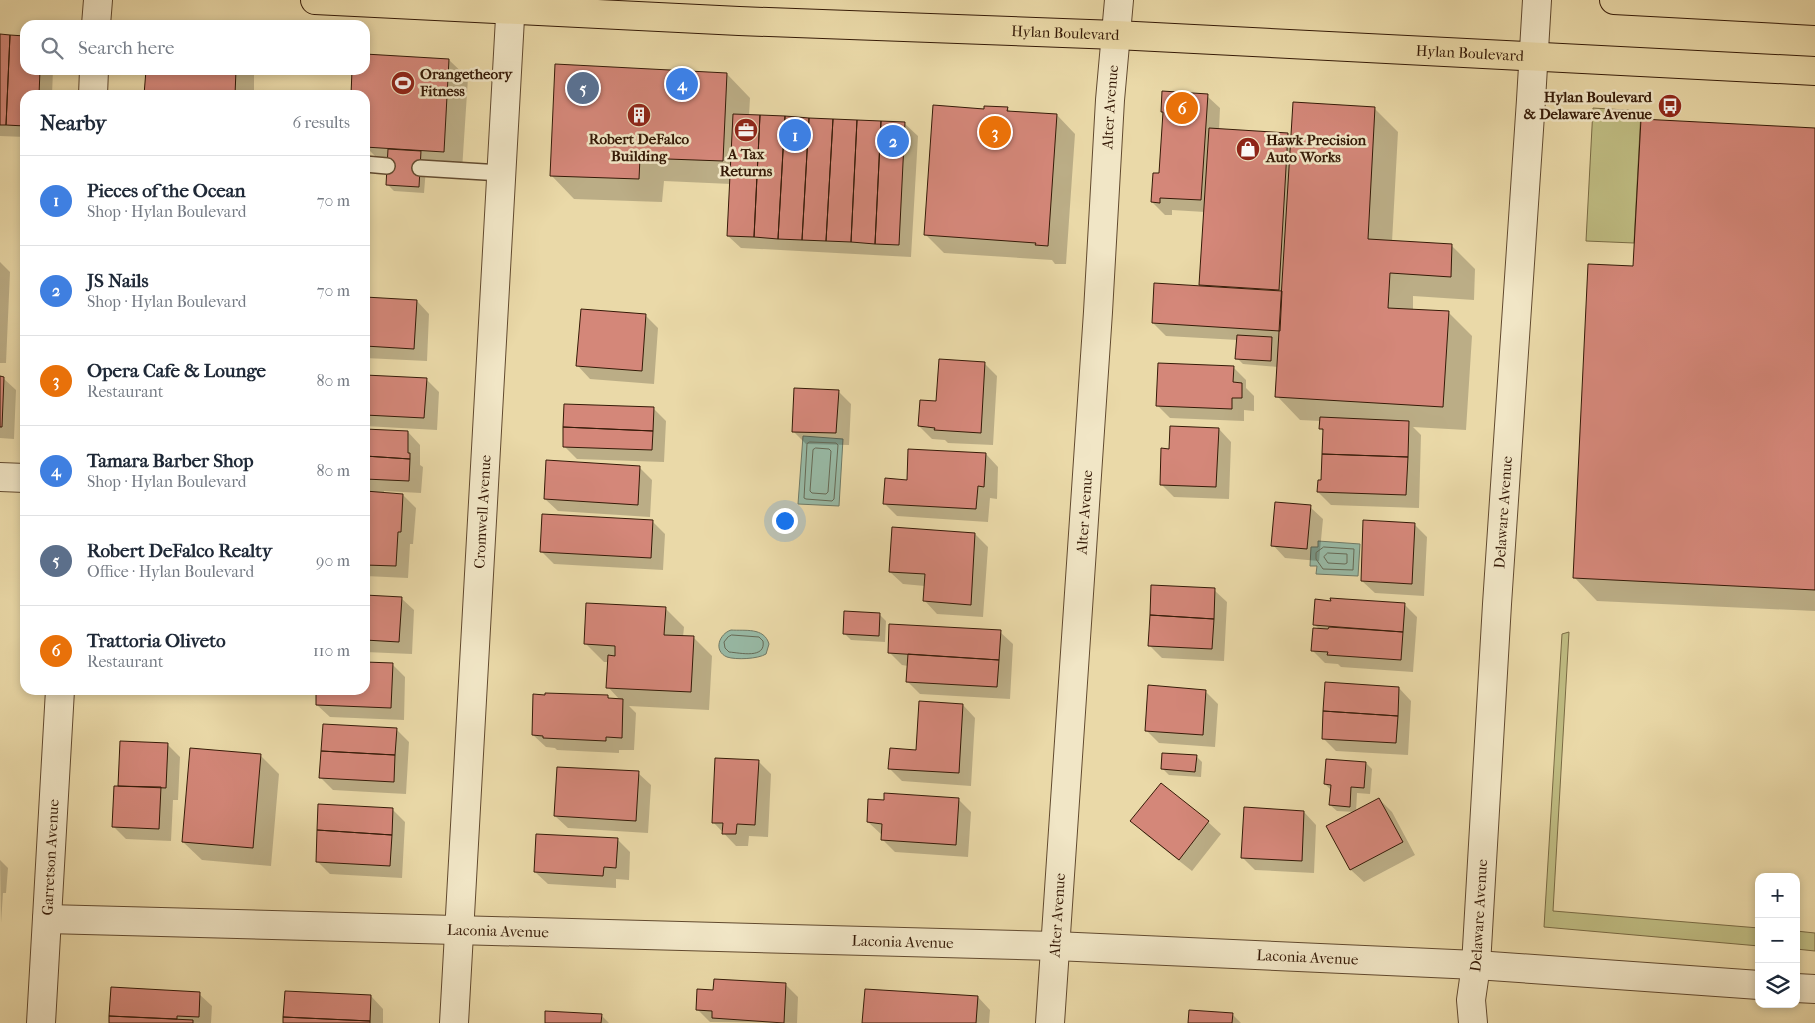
<!DOCTYPE html>
<meta charset="utf-8">
<style>
body{margin:0;font-family:"IM FELL French Canon",serif;background:#f6f6f7;color:#1f2937}
.controls{position:absolute;right:15px;bottom:15px;display:grid;overflow:hidden;border-radius:10px;box-shadow:0 2px 8px #0003}
.controls button{width:45px;height:45px;display:grid;place-items:center;padding:0;border:0;border-bottom:1px solid #e0e1e3;background:#fff;color:#1f2937;font:25px sans-serif}
.you{position:absolute;left:784px;top:520px;width:18px;height:18px;margin:-12px;border:4px solid #fff;border-radius:50%;background:#1a73e8;box-shadow:0 0 0 8px #1a73e833}
.badge{display:grid;place-items:center;width:32px;height:32px;border-radius:50%;background:#8f2418;color:#fff;font-size:16px;font-weight:700}
.pin{position:absolute;translate:-50% -50%;border:2px solid #fff;box-shadow:0 1px 5px #0006}
.list{margin:0;padding:0;list-style:none}
h2{display:flex;justify-content:space-between;align-items:center;height:65px;margin:0;padding:0 20px;font-size:21px}
h2 small{font-size:16px;font-weight:400;color:#747a83}
.list li{display:grid;grid-template-columns:32px 1fr auto;gap:15px;align-items:center;box-sizing:border-box;height:90px;padding:0 20px;border-top:1px solid #e0e1e3}
.list b{display:block;font-size:19px;white-space:nowrap}
.list p{margin:0;font-size:16px;white-space:nowrap;color:#747a83}
.list em{font-size:16px;font-style:normal;color:#747a83}
.icon{flex:none;width:28px;height:28px;fill:none;stroke:currentColor;stroke-width:2;stroke-linecap:round;stroke-linejoin:round}
.map{position:relative;flex:none;width:1815px;height:1023px;overflow:hidden}
.search{position:absolute;background:#fff;box-shadow:0 2px 8px #0003;left:20px;top:20px;width:350px;height:55px;display:flex;align-items:center;gap:12px;box-sizing:border-box;padding:0 18px;border-radius:15px;color:#747a83;font-size:19px}
.panel{position:absolute;background:#fff;box-shadow:0 2px 8px #0003;left:20px;top:90px;width:350px;height:605px;border-radius:15px}
.map>svg:first-child{display:block}
</style>
<div class="map">
<svg width="1815" height="1023" viewBox="0 0 1815 1023">
<rect width="100%" height="100%" fill="#ead9a8"/>
<filter id="stains"><feTurbulence type="fractalNoise" baseFrequency=".004" numOctaves="4"/><feColorMatrix values="0 0 0 0 .2 0 0 0 0 .09 0 0 0 0 .02 0 0 0 .5 -.17"/></filter>
<radialGradient id="worn" r=".72"><stop offset=".6" stop-color="#630" stop-opacity="0"/><stop offset="1" stop-color="#630" stop-opacity=".3"/></radialGradient>
<path fill="#bfbc82" stroke="#7a6b44" d="M1593,108L1641,111L1634,243L1586,241Z
M1569,632L1553,911L1759,928V946L1544,927L1562,634Z
M1796,931L1815,933V951L1796,949Z"/>
<path fill="#98baa6" stroke="#707a66" d="M803,436L843,439L839,506L798,504Z
M1318,541L1360,544L1358,576L1316,574L1317,566H1310L1311,547H1318Z
M731,630C745,631 764,627 769,644L766,654C758,659 736,660 727,657C713,651 719,634 731,630Z"/>
<path fill="#0003" d="M0,36L25,37V70H53L52,95H25V137L0,136Z
M365,55L449,60L468,78L462,170L426,168L424,193L394,191L388,185V165H384L365,146V95H352L354,70H365Z
M147,70H254V95H145Z
M727,74L750,98L749,116L905,124L918,136L911,257L741,248L728,236L731,184L664,181L662,202L574,199L551,175Z
M1207,96L1220,108L1219,130L1288,134L1292,139L1375,109L1398,132L1392,242L1452,246L1475,269L1474,300L1413,296V310L1448,312L1472,336L1466,430L1413,427L1421,435L1419,508L1331,505L1318,492L1322,481L1324,432L1321,429V421L1300,420L1277,396L1278,367L1243,364L1237,358L1238,340L1166,336L1153,323L1202,287L1200,285L1205,212L1172,210V215H1165L1152,202L1160,175L1164,114L1162,111Z
M1007,108L1011,112L1057,115L1075,134L1066,264H1055L1052,260L944,253L925,234L985,110Z
M1815,129V611L1597,601L1574,577L1634,268Z
M0,262L10,272L6,363H0Z
M365,299L417,301L429,314L427,361L365,358Z
M646,316L658,328L654,384L590,379L578,366Z
M984,363L997,376L993,445L948,443L945,440L932,439L919,426L937,403Z
M1233,367L1246,380V388L1254,396V411L1244,410V421L1170,418L1157,405Z
M365,376L426,379L439,392L437,430L365,426Z
M0,378H3L16,390L14,439L0,438Z
M838,391L851,404L849,445L806,444L793,431Z
M653,408L666,421L664,462L577,459L564,446Z
M1219,429L1231,442L1229,499L1174,497L1161,484L1171,450Z
M365,431L408,432L420,445V465L423,467L421,493L384,491V494L403,495L416,508L413,544H410L408,578L365,576Z
M986,454L998,467L997,499L990,498L988,522L897,516L885,504L908,481Z
M639,467L652,480L650,517L558,511L545,499Z
M1310,507L1323,519L1319,561L1285,558L1273,545Z
M652,521L665,534L663,570L554,564L541,551Z
M1414,524L1427,537L1424,596L1375,593L1362,581Z
M975,534L988,547L983,617L937,614L925,601V586L903,584L890,572Z
M1214,590L1227,602L1224,661L1162,658L1149,645Z
M365,596L401,598L414,610L412,654L365,652Z
M1404,604L1417,617L1413,672L1341,667L1338,664L1325,663L1313,651L1319,629L1315,625Z
M665,608L684,627L683,637L694,638L712,656L709,710L629,706L636,713L634,750H619V753L557,750L555,748L546,747L533,735L608,697L610,699L620,700L608,687L609,662H604L586,644Z
M880,615L886,621L885,642L851,640L844,633Z
M1000,632L1013,644L1010,699L920,694L907,681L908,666L902,665L889,652Z
M365,663L392,664L405,677L404,720L330,717L317,705V690H365Z
M1399,688L1411,701L1408,755L1336,751L1323,738Z
M1205,691L1218,704L1215,747L1159,743L1146,730Z
M963,705L975,718L971,786L902,781L890,769L917,751Z
M396,729L409,742L406,794L333,790L321,778Z
M121,742L167,744L180,757L178,800H173L171,841L126,839L113,826L119,787Z
M260,755L279,774L271,866L202,860L183,842Z
M1196,756L1202,762L1201,777L1169,775L1163,769Z
M758,761L771,774L768,837L749,836L748,846H736L713,822Z
M1366,763L1372,769L1370,794L1357,793L1356,812L1379,799L1392,812L1415,855L1364,882L1351,870L1328,826L1355,812L1337,811L1330,805L1331,790L1325,784Z
M638,773L651,785L648,833L568,828L555,816Z
M958,799L971,812L968,857L895,852L882,839V835L868,822Z
M392,809L405,822L402,878L330,874L317,861Z
M1304,812L1316,825L1314,873L1255,870L1242,857Z
M1132,821L1208,822L1221,834L1192,871L1145,834Z
M617,839L630,852L629,880L616,879V888L548,884L535,872Z
M0,860L8,868L6,893H3L1,923Z
M786,985L798,997L797,1023L710,1022L697,1009L714,991Z
M112,988L199,994L212,1006L211,1023H110Z
M371,996L383,1009V1023H284Z
M978,997L990,1010L989,1023H864Z
M1232,1014L1241,1023H1190Z
M601,1015L609,1023H546Z"/>
<g fill="none" stroke-linecap="round" stroke-linejoin="round">
<path stroke="#666a56" stroke-width="1" d="M810,442L836,443L838,445L834,499L832,501L806,499L804,498L807,444Z
M816,448L829,449L831,451L828,492L826,494L812,493L810,491L813,450Z
M1324,547L1354,549L1353,570L1323,569L1316,559V553Z
M1328,553L1347,554V563L1345,564L1328,563L1324,557Z
M732,635L759,637L763,641C766,659 741,653 729,652L725,648L724,642L728,637Z"/>
</g>
<path fill="#d48779" stroke="#351a07" d="M0,34L10,35L6,125H0Z
M10,35L25,36V70H40L39,95H25V126L6,125Z
M365,54L449,59L444,152L365,147V95H351L352,70H365Z
M555,64L727,73L723,161L640,158L639,179L550,176Z
M146,70H236L235,95H144Z
M1162,91L1208,94L1201,200L1160,198V203L1151,202L1153,173H1159L1163,112H1161Z
M1293,102L1375,107L1368,239L1452,244L1451,277L1390,273L1388,308L1449,311L1443,407L1275,397Z
M933,105L984,109V106L1008,107L1007,111L1057,114L1048,246L1035,245L1036,243L924,235Z
M733,114L760,115L754,237L727,236Z
M760,115L785,116L778,239L754,237Z
M785,116L809,118L802,240L778,239Z
M809,118L833,119L826,241L802,240Z
M833,119L857,120L851,242L826,241Z
M1641,119L1815,128V590L1573,578L1588,264L1633,266Z
M857,120L881,121L875,244L851,242Z
M881,121L905,122L899,245L875,244Z
M1209,128L1288,133L1279,290L1199,285Z
M388,149L421,151L419,187L386,185Z
M1154,283L1282,291L1280,331L1152,323Z
M365,297L417,300L414,349L365,346Z
M581,309L646,314L642,371L576,366Z
M1237,335L1272,337L1271,361L1235,359Z
M939,359L985,362L981,433L934,430L935,428L918,426L920,400L936,401Z
M1158,363L1234,366L1233,382L1242,383V398H1232V409L1156,406Z
M365,375L427,378L424,418L365,415Z
M0,376L4,377L2,427H0Z
M794,388L839,390L836,433L792,432Z
M564,404L654,407L653,431L563,427Z
M1320,417L1409,421L1408,457L1322,454L1323,429H1319Z
M1170,426L1219,428L1216,487L1160,485L1161,448L1169,449Z
M563,427L653,431L652,450L563,447Z
M365,429L408,431V453H410V459L365,456Z
M908,449L986,453L984,487L978,486L976,509L883,504L885,478L907,480Z
M1322,454L1408,457L1406,495L1317,492L1318,480H1321Z
M365,456L410,459L409,481L365,479Z
M546,460L640,466L638,505L544,499Z
M365,491L403,494L401,532H398L396,566L365,565Z
M1275,502L1311,505L1307,549L1271,546Z
M542,514L653,520L651,558L540,552Z
M1363,520L1415,523L1412,584L1361,581Z
M892,527L975,533L971,605L923,601L925,574L889,572Z
M1151,585L1215,588L1214,619L1150,615Z
M365,595L402,597L399,642L365,640Z
M1330,598L1405,603L1403,632L1313,625L1315,599L1331,601Z
M586,603L666,607L664,635L694,636L691,692L606,688L608,655L615,656V646L584,644Z
M844,611L880,613L879,636L843,634Z
M1150,615L1214,619L1212,649L1148,646Z
M889,624L1001,630L999,660L888,653Z
M1329,627L1403,632L1401,660L1327,655L1328,652L1311,651L1313,628L1328,629Z
M908,654L999,660L997,687L906,682Z
M365,662L393,663L391,708L316,705V690H365Z
M1325,682L1399,687L1398,716L1323,711Z
M1148,685L1206,690L1203,735L1145,731Z
M545,693L608,695V698L623,699L622,738L606,737V741L543,738V736L532,735L533,694L545,695Z
M919,701L963,704L959,773L888,769L890,748L916,750Z
M1323,711L1398,716L1396,743L1322,739Z
M323,724L397,728L395,755L321,751Z
M120,741L168,743L166,788L118,786Z
M190,748L261,754L253,848L182,842Z
M321,751L395,755L394,782L319,778Z
M1162,753L1197,755L1195,772L1161,769Z
M715,758L759,760L755,825L737,824L736,834H722L723,823H712Z
M1326,759L1366,762L1364,788L1351,787L1350,807L1329,805L1331,785L1324,784Z
M557,767L639,771L636,821L554,816Z
M1161,783L1209,821L1179,860L1130,821Z
M114,786L161,787L159,829L112,827Z
M884,793L959,798L956,845L881,840L882,824L867,822L868,799L884,800Z
M1379,798L1403,842L1350,870L1326,826Z
M318,804L393,808L392,835L317,830Z
M1244,807L1304,811L1302,861L1241,858Z
M317,830L392,835L390,866L316,862Z
M536,834L618,838L616,868L604,867L603,876L534,872Z
M714,979L786,983L784,1023L712,1018V1011L696,1010L697,989L713,990Z
M111,987L200,992L199,1017L177,1016V1019L109,1016Z
M865,989L978,996L976,1023H862Z
M285,991L371,995L370,1021L283,1017Z
M1189,1010L1233,1013L1232,1023H1188Z
M545,1011L602,1014L601,1023H545Z
M109,1016L193,1020V1023H109Z
M283,1017L370,1021V1023H283Z"/>
<g fill="none" stroke-linecap="round" stroke-linejoin="round">
<g stroke="#624a2f" stroke-width="18">
<path id="service" d="M365,164L387,166
M420,168L501,173"/>
</g>
<g stroke="#624a2f" stroke-width="30">
<g id="minor">
<path d="M96,25L98,0"/>
<path d="M93,95L94,70"/>
<path d="M0,477L25,478"/>
<path id="s1" d="M47,919L1055,946L1476,965L1759,985"/>
<path d="M1796,988L1815,989"/>
<path id="s2" d="M41,1023L60,690"/>
<path id="s3" d="M454,1023L511,0"/>
<path id="s4" d="M1050,1023L1098,312L1110,100L1119,0"/>
<path id="s5" d="M1473,1023L1471,1000L1476,965L1497,604L1531,100L1537,0"/>
</g>
</g>
<g stroke="#351a07" stroke-width="30">
<g id="primary">
<path id="s6" d="M315,0L739,21L1116,35L1815,71"/>
<path d="M1614,0L1815,11"/>
</g>
</g>
<use href="#service" stroke="#f1e6c6" stroke-width="15"/>
<use href="#minor" stroke="#f1e6c6" stroke-width="28"/>
<use href="#primary" stroke="#ead9a8" stroke-width="28"/>
</g>
<defs>
<g id="stadium-disc" transform="scale(1.25)"><circle r="9.5" fill="#8f2418" stroke="#f1e6c6"/><path d="M0-5a6.5 5 0 1 0 0 10a6.5 5 0 1 0 0-10ZM-3.5-1.8h7v3.6h-7Z" fill="#fff"/></g>
<g id="bus-disc" transform="scale(1.25)"><circle r="9.5" fill="#8f2418" stroke="#f1e6c6"/><path d="M-5-6H5V4H4V6H2V4H-2V6H-4V4H-5ZM-3.5-4V0h7V-4ZM-3.5 1.2v1.5H-2V1.2ZM2 1.2v1.5H3.5V1.2Z" fill="#fff"/></g>
<g id="building-disc" transform="scale(1.25)"><circle r="9.5" fill="#8f2418" stroke="#f1e6c6"/><path d="M-4-6H4V6H1V3H-1V6H-4ZM-2.5-4.3h1.7v1.8h-1.7ZM.8-4.3h1.7v1.8H.8ZM-2.5-1h1.7V.8h-1.7ZM.8-1h1.7V.8H.8Z" fill="#fff"/></g>
<g id="office-disc" transform="scale(1.25)"><circle r="9.5" fill="#8f2418" stroke="#f1e6c6"/><path d="M-6-3h4V-5.5h4V-3h4V5H-6ZM-1-4.5V-3h2v-1.5ZM-6 0V1H6V0Z" fill="#fff"/></g>
<g id="shop-disc" transform="scale(1.25)"><circle r="9.5" fill="#8f2418" stroke="#f1e6c6"/><path d="M-5-2.5h2.3a2.7 3.5 0 0 1 5.4 0H5L5.5 6h-11ZM-1.5-2.5h3a1.5 2.3 0 0 0-3 0Z" fill="#fff"/></g>
</defs>
<g fill-rule="evenodd">
<use href="#stadium-disc" x="403" y="83"/>
<use href="#bus-disc" x="1670" y="106"/>
<use href="#building-disc" x="639" y="115"/>
<use href="#office-disc" x="746" y="130"/>
<use href="#shop-disc" x="1248" y="149"/>
</g>
<g text-anchor="middle" dominant-baseline="central" stroke-width="5" stroke-linejoin="round" paint-order="stroke">
<g font-size="15" fill="#351a07" stroke="#f1e6c6">
<text stroke="none"><textPath href="#s6" startOffset="751">Hylan Boulevard</textPath></text>
<text stroke="none"><textPath href="#s6" startOffset="1156">Hylan Boulevard</textPath></text>
<text stroke="none"><textPath href="#s4" startOffset="918">Alter Avenue</textPath></text>
<text stroke="none"><textPath href="#s4" startOffset="512">Alter Avenue</textPath></text>
<text stroke="none"><textPath href="#s3" startOffset="512">Cromwell Avenue</textPath></text>
<text stroke="none"><textPath href="#s5" startOffset="512">Delaware Avenue</textPath></text>
<text stroke="none"><textPath href="#s2" startOffset="166">Garretson Avenue</textPath></text>
<text stroke="none"><textPath href="#s4" startOffset="108">Alter Avenue</textPath></text>
<text stroke="none"><textPath href="#s5" startOffset="108">Delaware Avenue</textPath></text>
<text stroke="none"><textPath href="#s1" startOffset="451">Laconia Avenue</textPath></text>
<text stroke="none"><textPath href="#s1" startOffset="856">Laconia Avenue</textPath></text>
<text stroke="none"><textPath href="#s1" startOffset="1261">Laconia Avenue</textPath></text>
</g>
<g font-size="15" font-weight="bold" fill="#351a07" stroke="#f1e6c6" text-anchor="start">
<text x="420" y="74">Orangetheory<tspan x="420" dy="17">Fitness</tspan></text>
<text x="1652" y="97" text-anchor="end">Hylan Boulevard<tspan x="1652" dy="17">&amp; Delaware Avenue</tspan></text>
<text x="639" y="139" text-anchor="middle">Robert DeFalco<tspan x="639" dy="17">Building</tspan></text>
<text x="1266" y="140">Hawk Precision<tspan x="1266" dy="17">Auto Works</tspan></text>
<text x="746" y="154" text-anchor="middle">A Tax<tspan x="746" dy="17">Returns</tspan></text>
</g>
</g>
<rect width="100%" height="100%" filter="url(#stains)"/>
<rect width="100%" height="100%" fill="url(#worn)"/>
</svg>
<div class="controls">
<button>+</button>
<button>−</button>
<button><svg class="icon" aria-label="layers" viewBox="0 0 24 24"><path d="M12 4l9 5-9 5-9-5zM3 14l9 5 9-5"/></svg></button>
</div>
<div class="you"></div>
<div class="pin badge" style="left:795px;top:135px;background:#3f7fe0">1</div>
<div class="pin badge" style="left:893px;top:141px;background:#3f7fe0">2</div>
<div class="pin badge" style="left:995px;top:132px;background:#e8710a">3</div>
<div class="pin badge" style="left:682px;top:84px;background:#3f7fe0">4</div>
<div class="pin badge" style="left:583px;top:88px;background:#5c6f8a">5</div>
<div class="pin badge" style="left:1182px;top:108px;background:#e8710a">6</div>
<div class="search"><svg class="icon" aria-label="search" viewBox="0 0 24 24"><circle cx="10" cy="10" r="6"/><path d="M15 15l6 6"/></svg>Search here</div>
<section class="panel">
<h2>Nearby<small>6 results</small></h2>
<ul class="list">
<li><span class="badge" style="background:#3f7fe0">1</span><div><b>Pieces of the Ocean</b><p>Shop · Hylan Boulevard</p></div><em>70 m</em></li>
<li><span class="badge" style="background:#3f7fe0">2</span><div><b>JS Nails</b><p>Shop · Hylan Boulevard</p></div><em>70 m</em></li>
<li><span class="badge" style="background:#e8710a">3</span><div><b>Opera Cafe &amp; Lounge</b><p>Restaurant</p></div><em>80 m</em></li>
<li><span class="badge" style="background:#3f7fe0">4</span><div><b>Tamara Barber Shop</b><p>Shop · Hylan Boulevard</p></div><em>80 m</em></li>
<li><span class="badge" style="background:#5c6f8a">5</span><div><b>Robert DeFalco Realty</b><p>Office · Hylan Boulevard</p></div><em>90 m</em></li>
<li><span class="badge" style="background:#e8710a">6</span><div><b>Trattoria Oliveto</b><p>Restaurant</p></div><em>110 m</em></li>
</ul>
</section>
</div>
